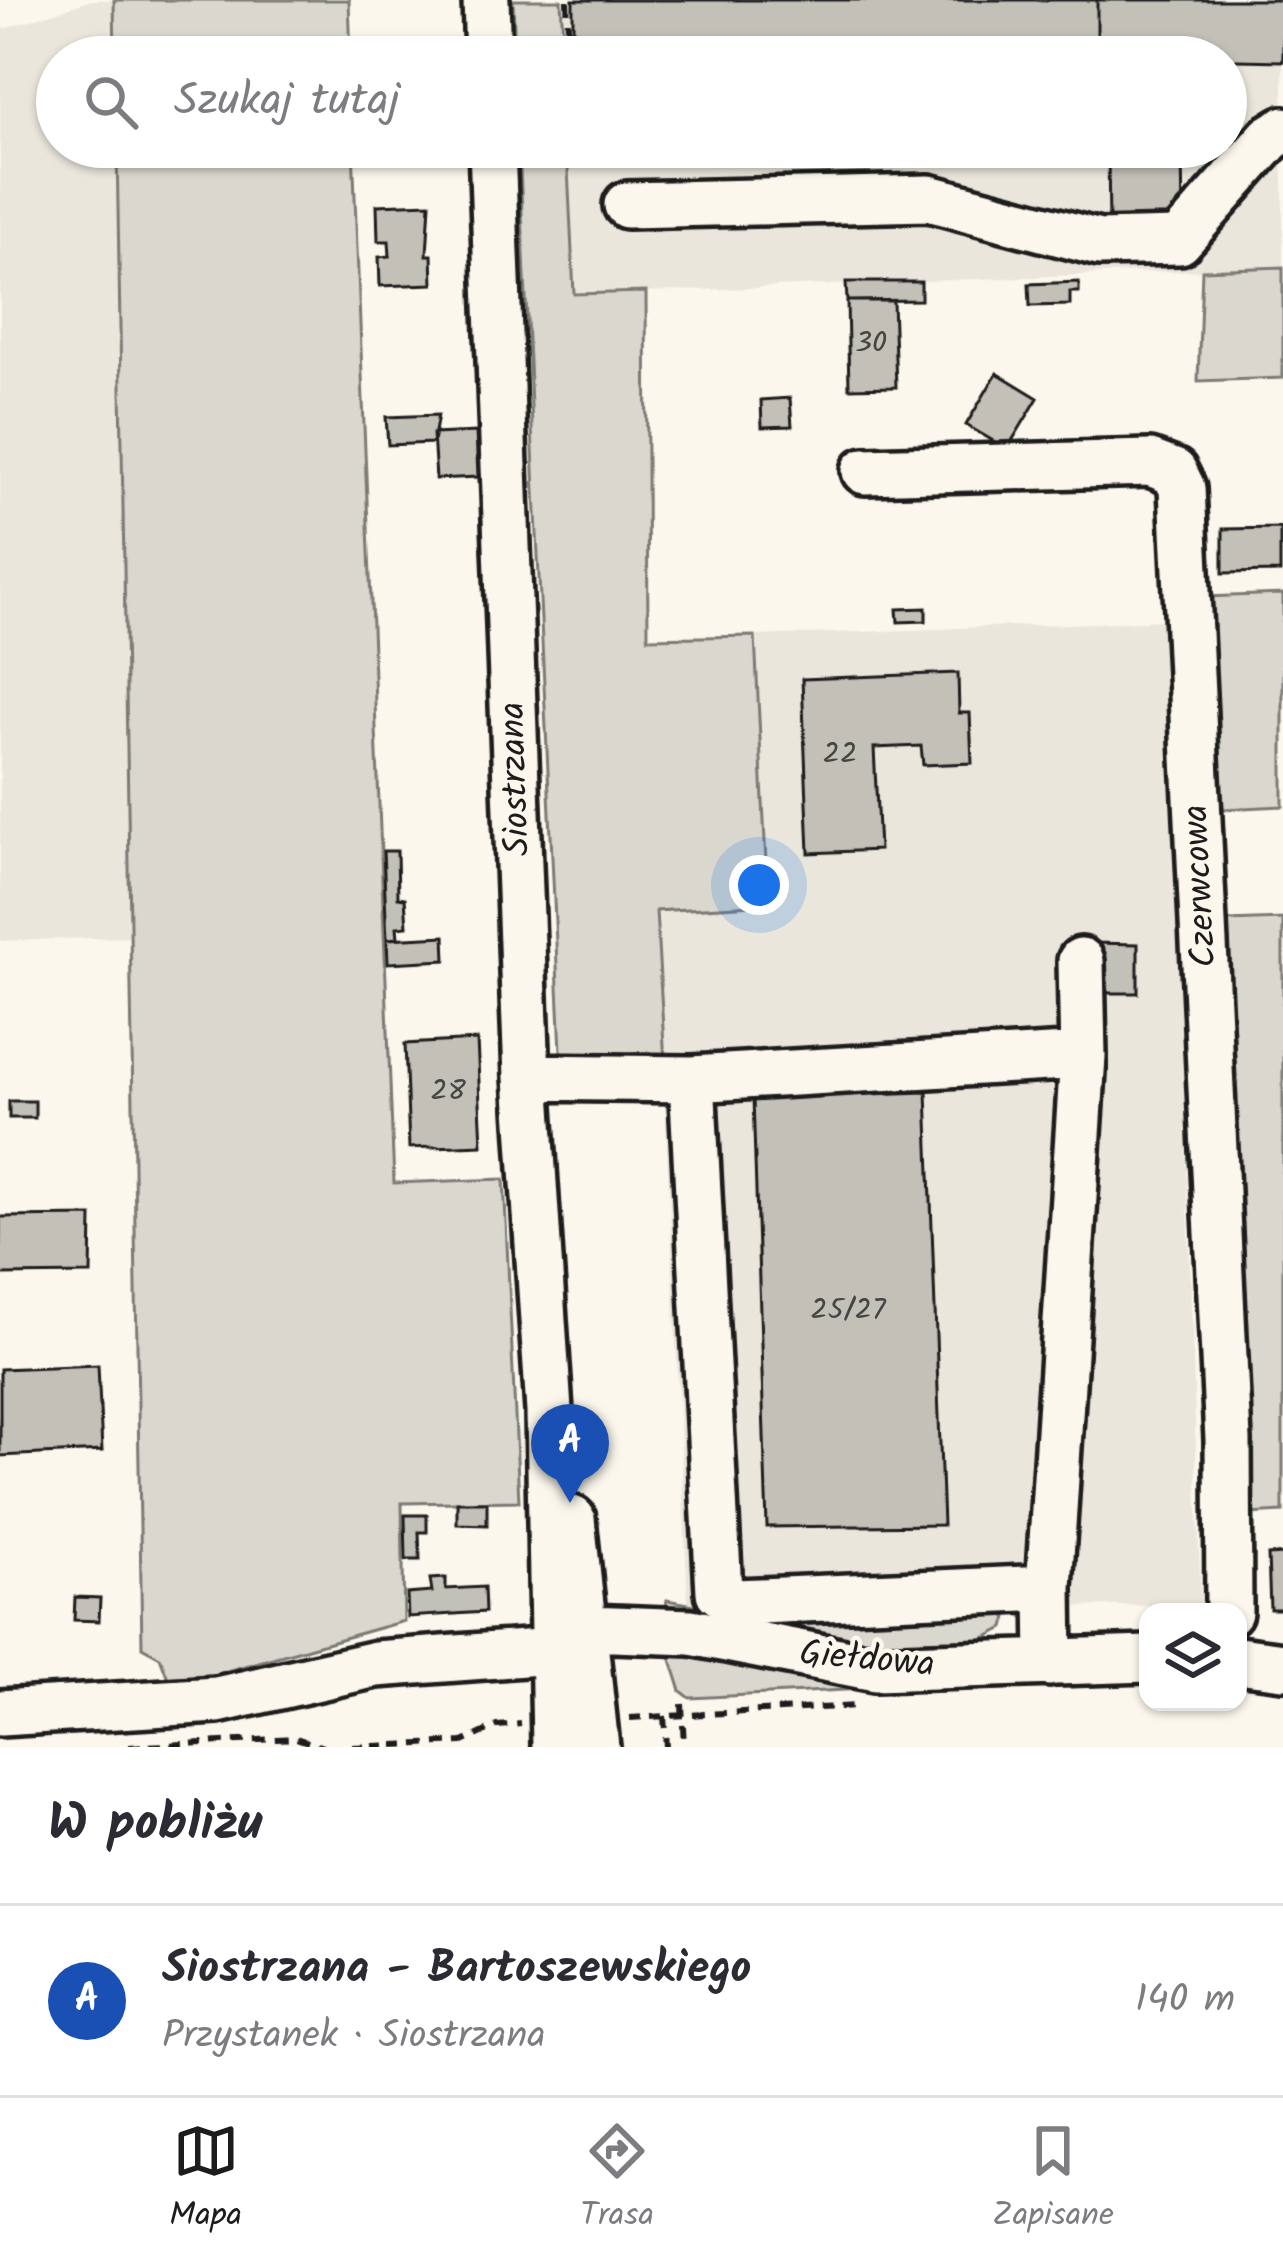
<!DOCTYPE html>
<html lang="pl">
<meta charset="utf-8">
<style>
body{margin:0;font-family:Kalam,sans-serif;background:#f2f2f3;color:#2b2b33}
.controls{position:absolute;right:36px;bottom:36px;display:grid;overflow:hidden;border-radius:24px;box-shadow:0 3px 9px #0004}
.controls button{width:108px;height:108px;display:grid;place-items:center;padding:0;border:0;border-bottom:3px solid #e1e1e2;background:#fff;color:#2b2b33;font:60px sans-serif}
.you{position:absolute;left:759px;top:885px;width:42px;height:42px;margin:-30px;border:9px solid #fff;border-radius:50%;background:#1a73e8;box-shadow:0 0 0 18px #1a73e833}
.badge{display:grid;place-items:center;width:78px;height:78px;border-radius:50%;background:#1c1c1c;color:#fff;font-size:39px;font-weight:700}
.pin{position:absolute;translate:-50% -99px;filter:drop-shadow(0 3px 6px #0008)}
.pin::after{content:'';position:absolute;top:63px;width:42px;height:36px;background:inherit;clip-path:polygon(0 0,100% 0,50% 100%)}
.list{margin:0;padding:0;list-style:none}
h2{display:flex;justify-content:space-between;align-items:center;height:156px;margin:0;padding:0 48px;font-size:51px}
h2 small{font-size:39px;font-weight:400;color:#7c7c81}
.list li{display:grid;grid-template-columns:78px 1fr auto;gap:36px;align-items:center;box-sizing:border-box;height:192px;padding:0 48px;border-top:3px solid #e1e1e2}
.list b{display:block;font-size:45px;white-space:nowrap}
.list p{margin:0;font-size:39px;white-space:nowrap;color:#7c7c81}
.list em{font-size:39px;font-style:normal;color:#7c7c81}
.icon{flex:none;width:66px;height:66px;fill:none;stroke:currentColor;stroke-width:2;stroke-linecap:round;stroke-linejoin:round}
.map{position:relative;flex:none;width:1283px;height:1747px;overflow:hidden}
.search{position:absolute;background:#fff;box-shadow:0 3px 9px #0004;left:36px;right:36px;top:36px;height:132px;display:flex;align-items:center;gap:30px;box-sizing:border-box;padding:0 42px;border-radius:66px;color:#7c7c81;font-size:45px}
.sheet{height:348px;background:#fff}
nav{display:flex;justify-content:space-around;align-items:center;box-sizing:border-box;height:168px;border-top:3px solid #e1e1e2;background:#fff;font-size:33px;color:#7c7c81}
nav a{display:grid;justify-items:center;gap:6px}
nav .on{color:#1c1c1c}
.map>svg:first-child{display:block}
</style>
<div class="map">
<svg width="1283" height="1747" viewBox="0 0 1283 1747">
<rect width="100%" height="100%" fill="#fbf7ec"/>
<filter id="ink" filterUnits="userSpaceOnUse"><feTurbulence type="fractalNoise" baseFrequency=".00833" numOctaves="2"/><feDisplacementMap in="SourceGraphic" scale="24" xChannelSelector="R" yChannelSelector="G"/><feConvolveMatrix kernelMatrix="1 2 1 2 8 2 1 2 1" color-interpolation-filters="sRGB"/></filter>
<g filter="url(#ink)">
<path fill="#eae6dc" d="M92,0H116L117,57H57V147H118L129,937L0,941V30Z
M561,0H1283V267L573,295L567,147H1226V57H564Z
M1169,620L1201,1605L727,1611L688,1605L656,911L768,903L755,636Z"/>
<path fill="#dad7ce" stroke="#7b7a75" stroke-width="3" d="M114,0H349L351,57H115Z
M513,0H561L564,57H515Z
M117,147H353L394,1183L504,1179L519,1501L402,1503L404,1621L198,1679L168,1678L160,1657L142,1647Z
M519,147H567L574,294L646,292L648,638L755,636L768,904L656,911L665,1062L566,1061L561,1051Z
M1283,267V378L1198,381L1202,270Z
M1283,594V806L1223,809L1205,597Z
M1283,919V1512L1249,1514L1227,921Z
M667,1600L727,1611L997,1605L1007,1617L1004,1628L979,1641L973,1651L888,1653L665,1611Z
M667,1647L883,1688L690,1698L681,1691Z"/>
<path fill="#c3c0b8" stroke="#1c1c1c" stroke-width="3" d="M573,0H1097V57H573Z
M1097,0H1283V61L1097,57Z
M1108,147H1182L1183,229L1109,230Z
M430,203L427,255H432L433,284L380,286L379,257L390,256L389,241H378L377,205Z
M846,282H921V300L847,301Z
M1079,282V292H1070V305L1030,306L1029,284Z
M847,301H893L896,387L849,388Z
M997,373L1038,398L1007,449L966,425Z
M790,398L792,426L762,427L761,400Z
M438,415L433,443L388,445L386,417Z
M476,432L478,477L436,479L433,434Z
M1280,528V572L1223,573V529Z
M926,608V621L898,622L897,609Z
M958,673L959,713H970L972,763L923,765L921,746L874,748L879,850L809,853L802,679Z
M383,851H397L398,897L405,898L407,926L397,927L398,938L387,939Z
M445,936L446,960L388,963L387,939Z
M1092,943L1138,944V993H1093Z
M477,1040L482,1145L409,1148L405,1044Z
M927,1092L943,1525L767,1527L753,1098Z
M9,1101H35V1118H9Z
M92,1216L91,1274L0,1275V1217Z
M98,1365L102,1451L0,1456V1369Z
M457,1502H487V1525L457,1524Z
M405,1515H427V1532H419L420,1560H406Z
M1283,1554V1609H1270L1268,1555Z
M446,1578V1589L484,1587L485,1612L408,1617L407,1594L432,1592L430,1579Z
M75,1597L100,1598L99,1621L74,1620Z"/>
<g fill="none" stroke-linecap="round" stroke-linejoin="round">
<g stroke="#1c1c1c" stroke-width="54">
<path id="minor" d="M486,0L488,57
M492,147L527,1077L549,1411L555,1747
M627,205L929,198L1099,243L1179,241L1270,138L1283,130
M865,471L1150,463L1174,472L1182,488L1228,1440L1229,1612
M527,1077L692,1079
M572,1519L596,1747
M1049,1588L1083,1056
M588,1628L691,1632L875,1668L1148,1659
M1238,1660L1283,1666
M1050,1663L1049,1588L736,1602L719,1592L692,1079L1083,1056L1081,961
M0,1713L217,1700L376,1664L552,1651"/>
</g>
<path stroke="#1c1c1c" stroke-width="6" stroke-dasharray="12 9" stroke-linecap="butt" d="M567,0L569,57
M682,1704L684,1747
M664,1716L666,1747
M630,1718L857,1706
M129,1747L296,1738L323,1747
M352,1747L463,1742L497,1726L521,1724"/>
<use href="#minor" stroke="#fbf7ec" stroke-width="45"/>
</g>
</g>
<g text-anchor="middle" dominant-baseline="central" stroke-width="9" stroke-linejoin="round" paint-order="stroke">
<g font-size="30" fill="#464543">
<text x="871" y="344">30</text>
<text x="840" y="755">22</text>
<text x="448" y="1092">28</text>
<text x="848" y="1311">25/27</text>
</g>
<g font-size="36" fill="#1c1c1c" stroke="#fbf7ec">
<text transform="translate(516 779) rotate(-92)">Siostrzana</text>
<text transform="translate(1201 886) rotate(-93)">Czerwcowa</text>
<text transform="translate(867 1660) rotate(5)">Giełdowa</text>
</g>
</g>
</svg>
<div class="controls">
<button><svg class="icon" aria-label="layers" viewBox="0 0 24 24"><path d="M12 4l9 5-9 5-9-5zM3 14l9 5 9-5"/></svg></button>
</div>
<div class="you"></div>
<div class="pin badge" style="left:570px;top:1503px;background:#1a4fb4">A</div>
<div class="search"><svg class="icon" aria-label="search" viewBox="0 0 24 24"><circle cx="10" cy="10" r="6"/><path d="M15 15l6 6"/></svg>Szukaj tutaj</div>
</div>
<section class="sheet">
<h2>W pobliżu<small></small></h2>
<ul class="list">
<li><span class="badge" style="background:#1a4fb4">A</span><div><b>Siostrzana - Bartoszewskiego</b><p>Przystanek · Siostrzana</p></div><em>140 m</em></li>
</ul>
</section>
<nav>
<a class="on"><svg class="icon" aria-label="map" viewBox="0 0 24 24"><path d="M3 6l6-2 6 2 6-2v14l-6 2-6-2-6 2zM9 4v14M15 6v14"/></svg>Mapa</a>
<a><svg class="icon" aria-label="directions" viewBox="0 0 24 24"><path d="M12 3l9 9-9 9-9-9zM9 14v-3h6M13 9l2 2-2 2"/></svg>Trasa</a>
<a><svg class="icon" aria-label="saved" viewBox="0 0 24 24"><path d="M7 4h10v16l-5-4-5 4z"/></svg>Zapisane</a>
</nav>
